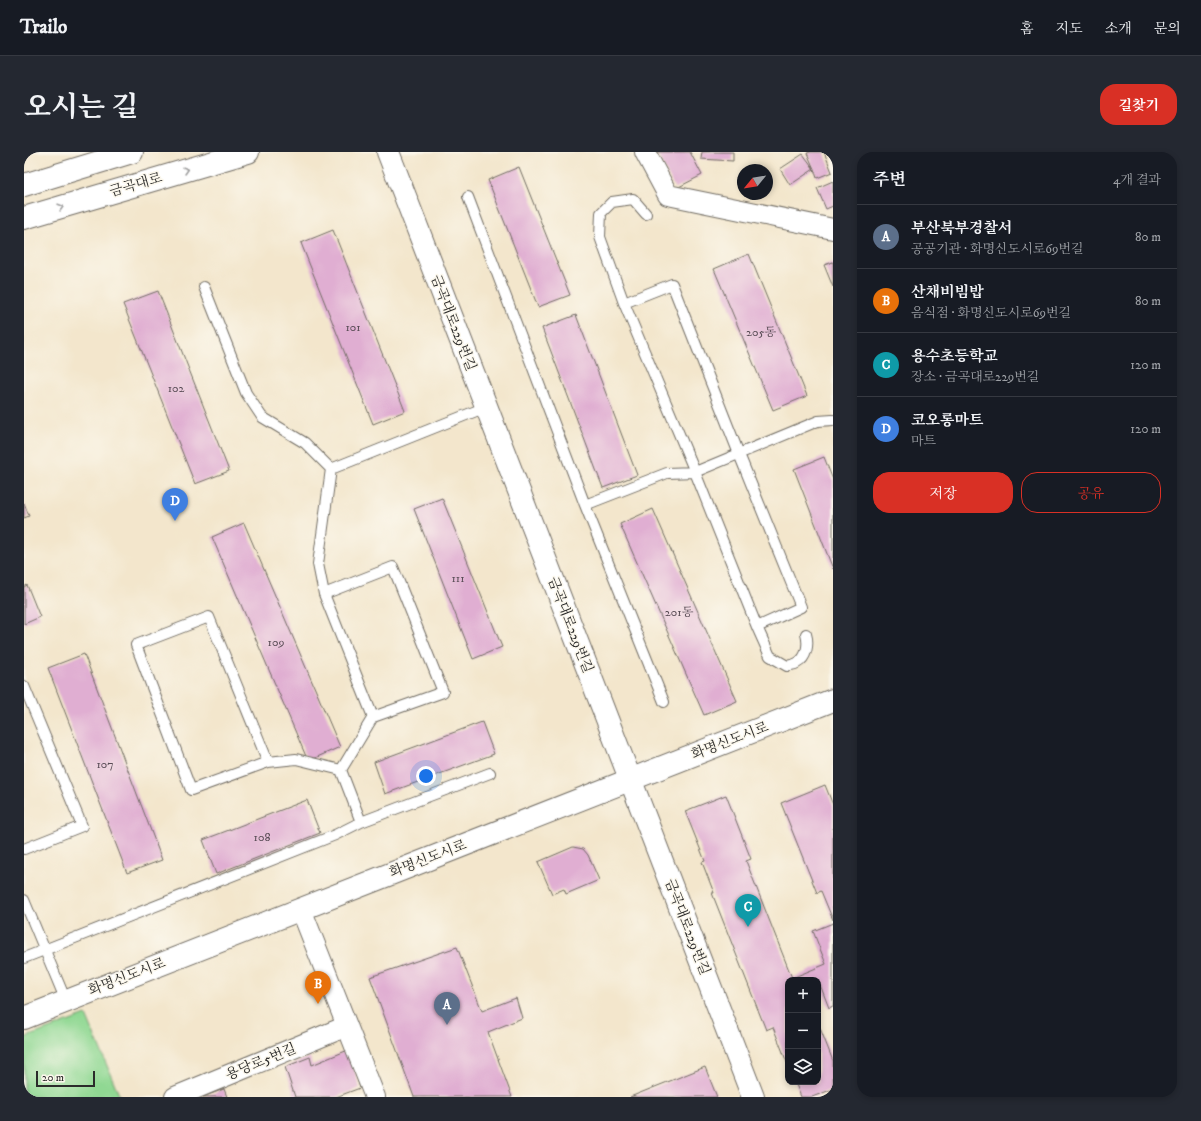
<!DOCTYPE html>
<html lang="ko">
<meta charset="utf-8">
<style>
body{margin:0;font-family:"IM FELL DW Pica","Noto Serif KR",serif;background:#242831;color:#f1f3f6}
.controls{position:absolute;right:12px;bottom:12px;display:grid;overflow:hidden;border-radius:8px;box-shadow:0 2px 6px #0003}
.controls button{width:36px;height:36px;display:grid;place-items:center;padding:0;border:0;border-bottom:1px solid #363941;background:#171b24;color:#f1f3f6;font:20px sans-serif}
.compass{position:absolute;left:713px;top:12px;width:36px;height:36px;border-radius:50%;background:#171b24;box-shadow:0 2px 6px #0003;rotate:240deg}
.scale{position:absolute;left:12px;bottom:10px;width:59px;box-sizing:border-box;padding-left:4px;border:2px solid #2b2b2b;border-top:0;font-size:11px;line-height:14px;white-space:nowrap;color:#2b2b2b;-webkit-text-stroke:3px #fbf7ec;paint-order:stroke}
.you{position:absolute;left:402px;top:624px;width:14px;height:14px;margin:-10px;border:3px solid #fff;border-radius:50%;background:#1a73e8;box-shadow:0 0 0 6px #1a73e833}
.badge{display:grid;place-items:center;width:26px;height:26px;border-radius:50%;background:#d93025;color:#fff;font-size:13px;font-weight:700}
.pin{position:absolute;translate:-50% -33px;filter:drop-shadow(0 1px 2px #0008)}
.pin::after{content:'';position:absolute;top:21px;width:14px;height:12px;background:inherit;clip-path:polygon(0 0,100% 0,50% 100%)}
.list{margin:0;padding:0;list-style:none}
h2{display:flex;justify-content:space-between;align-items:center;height:52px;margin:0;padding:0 16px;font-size:17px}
h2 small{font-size:13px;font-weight:400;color:#9ea1a6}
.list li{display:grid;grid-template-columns:26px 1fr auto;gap:12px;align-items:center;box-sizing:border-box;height:64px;padding:0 16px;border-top:1px solid #363941}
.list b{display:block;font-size:15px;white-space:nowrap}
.list p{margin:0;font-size:13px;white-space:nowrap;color:#9ea1a6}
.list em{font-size:13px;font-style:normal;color:#9ea1a6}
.actions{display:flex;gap:8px;padding:12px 16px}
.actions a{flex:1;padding:9px 0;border:1px solid #d93025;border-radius:16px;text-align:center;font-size:14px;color:#d93025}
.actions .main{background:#d93025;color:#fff}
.icon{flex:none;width:22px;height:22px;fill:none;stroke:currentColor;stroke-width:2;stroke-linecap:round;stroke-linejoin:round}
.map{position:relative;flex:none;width:809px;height:945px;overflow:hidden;border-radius:16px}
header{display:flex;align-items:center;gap:24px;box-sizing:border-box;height:56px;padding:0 20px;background:#171b24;border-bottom:1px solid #363941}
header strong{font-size:19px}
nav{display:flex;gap:22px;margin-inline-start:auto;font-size:14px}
.intro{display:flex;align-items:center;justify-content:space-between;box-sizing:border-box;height:96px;padding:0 24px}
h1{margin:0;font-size:28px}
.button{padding:10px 18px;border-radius:16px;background:#d93025;color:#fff;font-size:14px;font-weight:700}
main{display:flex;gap:24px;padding:0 24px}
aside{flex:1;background:#171b24;border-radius:16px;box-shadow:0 2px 6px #0003}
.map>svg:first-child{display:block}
</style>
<header>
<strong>Trailo</strong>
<nav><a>홈</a><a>지도</a><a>소개</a><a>문의</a></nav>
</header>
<div class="intro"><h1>오시는 길</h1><a class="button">길찾기</a></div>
<main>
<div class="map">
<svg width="809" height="945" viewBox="0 0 809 945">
<rect width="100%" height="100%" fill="#fbf7ec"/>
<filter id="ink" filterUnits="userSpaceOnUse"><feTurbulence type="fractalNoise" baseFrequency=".025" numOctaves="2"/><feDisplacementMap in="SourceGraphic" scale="8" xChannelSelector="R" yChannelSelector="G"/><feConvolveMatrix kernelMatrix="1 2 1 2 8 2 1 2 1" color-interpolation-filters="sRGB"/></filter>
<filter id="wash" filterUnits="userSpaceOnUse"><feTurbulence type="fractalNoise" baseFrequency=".012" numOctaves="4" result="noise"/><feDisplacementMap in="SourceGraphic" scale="16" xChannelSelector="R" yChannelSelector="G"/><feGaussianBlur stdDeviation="0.9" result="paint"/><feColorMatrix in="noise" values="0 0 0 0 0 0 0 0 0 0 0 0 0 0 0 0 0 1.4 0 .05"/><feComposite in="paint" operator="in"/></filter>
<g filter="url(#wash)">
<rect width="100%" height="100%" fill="#f3e6cc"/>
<path fill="#90d893" stroke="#5e825f" d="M62,863L96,945H0V886Z"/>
<g id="blocks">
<path fill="#e0aed2" d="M632,0H666L678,23L651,37Z
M678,0H709V9L677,7Z
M787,0H800L808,20L793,26L790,17L766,33L756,17L779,2L790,17L783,1Z
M495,15L546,143L514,155L464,28Z
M809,29V54L802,57L793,36Z
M309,78L381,259L349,272L277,91Z
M725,102L783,244L749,258L690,117Z
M809,110V135L800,113Z
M134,139L205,319L171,332L99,152Z
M552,163L613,323L579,336L518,176Z
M800,305L809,328V417L770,317Z
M418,346L478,495L449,507L390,357Z
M0,351L5,364L0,366Z
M629,357L713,549L680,563L596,372Z
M220,371L316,595L284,609L188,385Z
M3,433L16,465L0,472V435Z
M60,502L138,708L103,721L24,516Z
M458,570L470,602L361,642L350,610Z
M801,633L809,653V768L797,739L793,741L757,651Z
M702,643L727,707L722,709L768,826L802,812L789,779L809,771V854L805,856L795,830L794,831V828H764V913L749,875L742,878L688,741H690L678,710L681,709L661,659Z
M283,648L296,681L192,722L179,688Z
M549,695L559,697L564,703L575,728L542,742L540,737L528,742L514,710Z
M433,795L458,859L492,846L498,866L464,880L488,945H390L346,825Z
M794,871L809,909V937L788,945H777L771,930H794Z
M324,898L336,936L312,945H271L261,915L286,905L288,913Z
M681,915L693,945H606Z
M200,937L203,945H179Z"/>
</g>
</g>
<g filter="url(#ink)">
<use href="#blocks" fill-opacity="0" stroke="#716c63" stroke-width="1"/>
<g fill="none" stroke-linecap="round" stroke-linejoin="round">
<g stroke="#716c63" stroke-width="12">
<path id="lane" d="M444,45L561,353
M648,132L715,302L777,455L733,475L671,320L600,151Z
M180,135L222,241L238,265L281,291L307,317L294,412L300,442L349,565L317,618L272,607L244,610L167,638L112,493L185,465L244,610
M600,151L576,85L577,61L588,50L609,47L622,62
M307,317L462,255
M300,442L369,415L419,540L349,565
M733,475L746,504L763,514C766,513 770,513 773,511C783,506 785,492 782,482
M0,534L58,674L0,697
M640,550L561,353L643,321L671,320L794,269L809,268
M317,618L337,670
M0,748L42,849
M0,806L311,683L337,670L466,621"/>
</g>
<g stroke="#716c63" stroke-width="22">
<path id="street" d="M621,0L644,43L809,77
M277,757L351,945
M151,945L323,874"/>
</g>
<g stroke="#716c63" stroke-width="24">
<path id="secondary" d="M364,0L729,945
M0,866L809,548"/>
</g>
<g stroke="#716c63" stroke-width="24">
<path id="primary" d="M0,33L108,0
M0,66L224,0"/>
</g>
<use href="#lane" stroke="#fff" stroke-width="10"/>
<use href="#street" stroke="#fff" stroke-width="20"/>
<use href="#secondary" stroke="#fff" stroke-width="22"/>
<use href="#primary" stroke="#fff" stroke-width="22"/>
</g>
<defs><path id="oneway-chevron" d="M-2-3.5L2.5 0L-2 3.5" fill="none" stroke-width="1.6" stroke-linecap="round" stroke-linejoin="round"/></defs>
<g stroke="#a0a0a0">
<use href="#oneway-chevron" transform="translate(162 18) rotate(-16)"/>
<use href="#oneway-chevron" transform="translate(37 55) rotate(-16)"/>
</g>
</g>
<g text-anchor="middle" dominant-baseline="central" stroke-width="3" stroke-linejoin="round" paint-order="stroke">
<g font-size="12" fill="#584c55">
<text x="329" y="175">101</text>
<text x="737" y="180">205동</text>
<text x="152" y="236">102</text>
<text x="434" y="426">111</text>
<text x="655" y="460">201동</text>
<text x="252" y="490">109</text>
<text x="81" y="612">107</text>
<text x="238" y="685">108</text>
</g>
<g font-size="14" fill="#2b2b2b" stroke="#fbf7ec">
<text transform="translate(112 33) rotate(-16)">금곡대로</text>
<text transform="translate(429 171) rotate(69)">금곡대로229번길</text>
<text transform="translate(546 473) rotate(69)">금곡대로229번길</text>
<text transform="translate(706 589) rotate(-21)">화명신도시로</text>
<text transform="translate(404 707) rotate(-21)">화명신도시로</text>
<text transform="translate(663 775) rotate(69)">금곡대로229번길</text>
<text transform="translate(103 825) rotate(-21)">화명신도시로</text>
<text transform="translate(237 910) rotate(-22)">용당로5번길</text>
</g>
</g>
</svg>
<div class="controls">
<button>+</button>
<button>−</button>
<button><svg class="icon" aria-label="layers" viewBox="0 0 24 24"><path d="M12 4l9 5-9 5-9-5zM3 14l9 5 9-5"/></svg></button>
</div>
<svg class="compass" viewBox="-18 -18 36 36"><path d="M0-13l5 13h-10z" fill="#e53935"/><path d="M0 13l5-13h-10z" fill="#9ea1a6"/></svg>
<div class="scale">20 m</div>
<div class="you"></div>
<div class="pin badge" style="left:423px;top:873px;background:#5c6f8a">A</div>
<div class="pin badge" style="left:294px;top:852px;background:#e8710a">B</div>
<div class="pin badge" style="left:724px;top:775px;background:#0f9aa8">C</div>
<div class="pin badge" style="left:151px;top:369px;background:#3f7fe0">D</div>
</div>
<aside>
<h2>주변<small>4개 결과</small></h2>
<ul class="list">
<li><span class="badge" style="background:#5c6f8a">A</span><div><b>부산북부경찰서</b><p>공공기관 · 화명신도시로69번길</p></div><em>80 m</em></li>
<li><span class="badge" style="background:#e8710a">B</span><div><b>산채비빔밥</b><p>음식점 · 화명신도시로69번길</p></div><em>80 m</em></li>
<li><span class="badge" style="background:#0f9aa8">C</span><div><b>용수초등학교</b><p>장소 · 금곡대로229번길</p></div><em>120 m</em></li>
<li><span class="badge" style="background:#3f7fe0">D</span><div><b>코오롱마트</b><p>마트</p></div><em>120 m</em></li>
</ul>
<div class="actions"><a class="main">저장</a><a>공유</a></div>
</aside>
</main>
